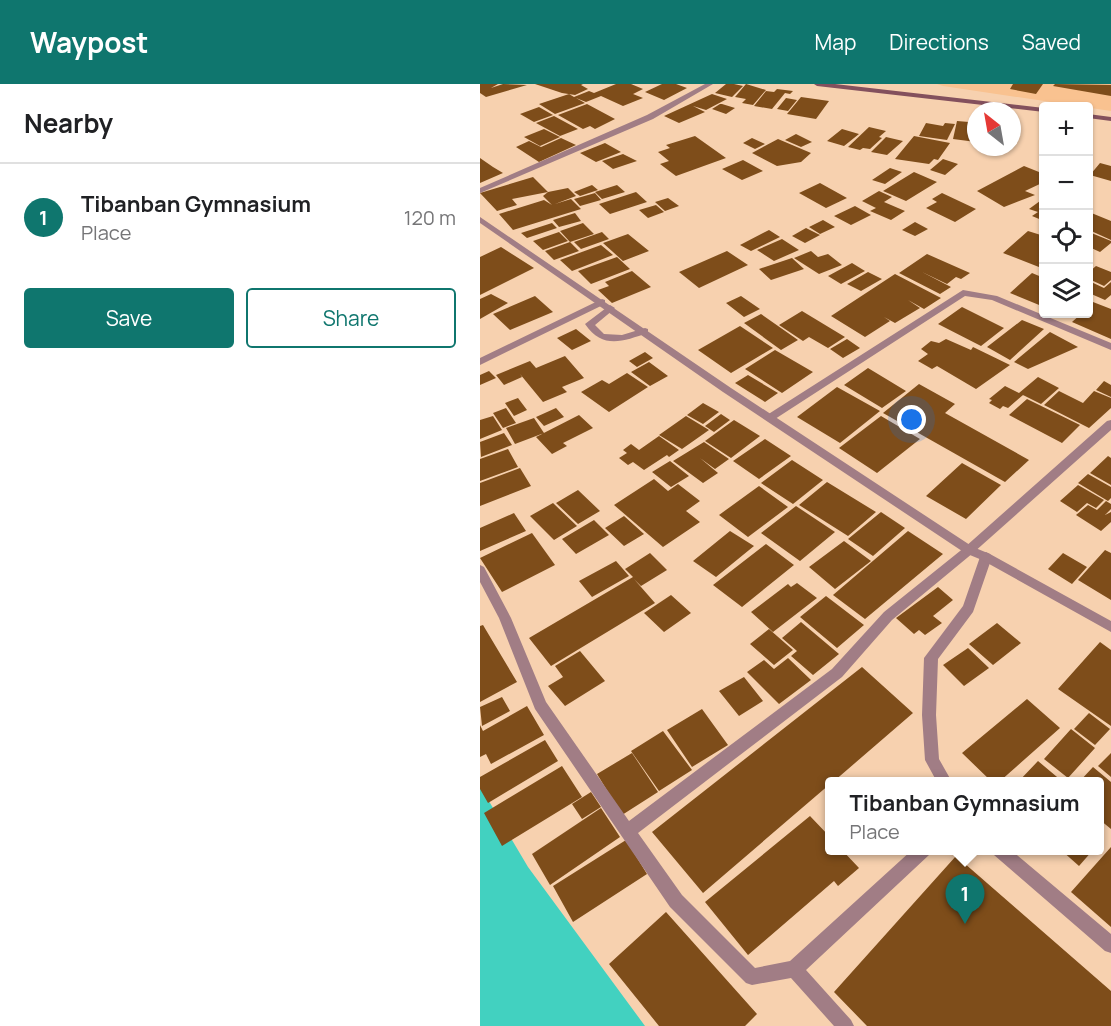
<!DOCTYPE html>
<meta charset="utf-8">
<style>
body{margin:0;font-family:Manrope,sans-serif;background:#f6f6f6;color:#202124}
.controls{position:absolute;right:18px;top:18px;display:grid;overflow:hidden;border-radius:6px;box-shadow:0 2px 4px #0004}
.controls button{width:54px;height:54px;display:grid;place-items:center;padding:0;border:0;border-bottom:2px solid #e0e0e0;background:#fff;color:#202124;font:30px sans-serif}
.compass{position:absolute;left:487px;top:18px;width:54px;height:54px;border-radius:50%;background:#fff;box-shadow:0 2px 4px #0004;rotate:329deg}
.you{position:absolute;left:432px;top:336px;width:21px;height:21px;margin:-15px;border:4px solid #fff;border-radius:50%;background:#1a73e8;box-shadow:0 0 0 9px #1a73e833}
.badge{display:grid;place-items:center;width:39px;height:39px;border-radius:50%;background:#0f766e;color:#fff;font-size:20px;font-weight:700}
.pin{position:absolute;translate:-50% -50px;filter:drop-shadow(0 2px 3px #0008)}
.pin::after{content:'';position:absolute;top:32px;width:21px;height:18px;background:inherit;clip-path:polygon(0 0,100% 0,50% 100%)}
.popup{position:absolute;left:345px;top:693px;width:279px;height:78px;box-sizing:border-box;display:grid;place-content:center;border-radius:6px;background:#fff;filter:drop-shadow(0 2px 4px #0005);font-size:20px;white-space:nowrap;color:#757577}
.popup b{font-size:22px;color:#202124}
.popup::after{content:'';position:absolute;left:50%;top:100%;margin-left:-12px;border:12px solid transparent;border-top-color:#fff}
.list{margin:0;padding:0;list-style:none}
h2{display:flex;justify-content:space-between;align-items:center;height:78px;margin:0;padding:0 24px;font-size:26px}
h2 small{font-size:20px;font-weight:400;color:#757577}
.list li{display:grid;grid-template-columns:39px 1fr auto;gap:18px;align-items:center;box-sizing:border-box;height:108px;padding:0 24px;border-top:2px solid #e0e0e0}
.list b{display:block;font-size:22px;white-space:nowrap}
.list p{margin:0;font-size:20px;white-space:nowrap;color:#757577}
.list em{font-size:20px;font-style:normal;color:#757577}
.actions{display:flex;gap:12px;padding:18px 24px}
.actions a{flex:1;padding:14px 0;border:2px solid #0f766e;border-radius:6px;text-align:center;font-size:21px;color:#0f766e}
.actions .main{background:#0f766e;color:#fff}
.icon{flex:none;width:33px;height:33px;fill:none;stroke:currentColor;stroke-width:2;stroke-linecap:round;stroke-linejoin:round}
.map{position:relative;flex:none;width:631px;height:942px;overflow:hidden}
header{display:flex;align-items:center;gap:36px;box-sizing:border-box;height:84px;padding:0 30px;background:#0f766e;color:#fff}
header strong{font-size:28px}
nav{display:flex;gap:33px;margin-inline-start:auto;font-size:21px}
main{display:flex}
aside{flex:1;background:#fff}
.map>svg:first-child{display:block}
</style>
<header>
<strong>Waypost</strong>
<nav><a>Map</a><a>Directions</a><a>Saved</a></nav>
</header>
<main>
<aside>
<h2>Nearby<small></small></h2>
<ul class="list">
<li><span class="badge">1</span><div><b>Tibanban Gymnasium</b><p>Place</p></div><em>120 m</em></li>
</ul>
<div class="actions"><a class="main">Save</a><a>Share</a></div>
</aside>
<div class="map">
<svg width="631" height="942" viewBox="0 0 631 942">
<rect width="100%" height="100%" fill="#f7d1af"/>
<path fill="#f9c290" d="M457,0H631V27L463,2Z"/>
<path fill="#42d1c0" d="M0,702L48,783L165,942H0Z"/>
<path fill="#7e4d1a" d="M0,0H18L11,4L23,0L47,1L6,13L0,9Z
M55,0H103L101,1L108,5L95,11L82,9Z
M136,0H151L163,5L153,10L163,14L143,22L121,12L106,18L96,14L105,19L75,30L59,20L89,10L94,13L109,7L114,9Z
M182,0H196L207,4L184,16L165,8Z
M246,0H254L263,2L252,13L235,9Z
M266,0L286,6L273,21L262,19L266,15L255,13Z
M533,0H563L556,10L530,5Z
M575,0L631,1V12L573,2Z
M297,5L313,7L310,10L305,9L292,25L274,22L286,7L294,8Z
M232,10L247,15L226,26L213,22L225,28L199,39L184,32Z
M321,13L349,17L336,35L307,30Z
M306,14L317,16L308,27L297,25Z
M107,20L135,35L115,45L110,42L103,45L78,31Z
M240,20H242L255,24L246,30L232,25Z
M59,23L73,31L54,38L40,30Z
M74,32L98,45L80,52L56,39Z
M490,36H496V58L473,55L477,37L489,38Z
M446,39L463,42L465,39L475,40L467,56L439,52Z
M389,43L406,47L399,53L402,54L390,65L383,64L380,66L368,63Z
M64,45L80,53L60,62L44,53Z
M362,45L379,50L364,62L347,57Z
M316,50L332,58L321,63L305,56Z
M215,52L246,74L196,92L180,80L189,77L178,68L190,64L186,61Z
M434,52L470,59L458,76L454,75L449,80L415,75Z
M406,53L423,57L407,71L391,68Z
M81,54L96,61L59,78L36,63L49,57L61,63Z
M272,54L285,60L275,65L263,59Z
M298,55L331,69L321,78L297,82L272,69Z
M125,59L141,68L116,78L100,69Z
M143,70L157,77L133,85L122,77Z
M0,74L13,83L23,89L0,99Z
M463,75L478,80L465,91L450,86Z
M263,76L283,87L262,96L242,85Z
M620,79L631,82V97L610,91Z
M544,82L564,90V98L545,107L555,111L524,123L497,107Z
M410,84L422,88L405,100L392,96Z
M434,88L457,98L426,117L403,107Z
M53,93L68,108L32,115L37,121L17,127L0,109Z
M340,99L367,114L346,124L319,109Z
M112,101L118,106L100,112L94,108Z
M137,101L145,108L122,115L115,108Z
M88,104L96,112L75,120L91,115L101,125L33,146L19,130L64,116L72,121L63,112L68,108Z
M399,107L412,113L404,118L425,127L411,136L390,127L396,124L382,117Z
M156,108L167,118L130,130L119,120Z
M115,109L121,116L100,122L94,115Z
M462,109L496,125L475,138L446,124L457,118L452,115Z
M188,114L199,122L185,127L175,118Z
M560,117L564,118V137L552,132L558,128L549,125Z
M176,121L184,128L168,134L159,126Z
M375,122L391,131L371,141L354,132Z
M609,128L631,137V156L609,146Z
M95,129L101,137L79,143L73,136Z
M343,136L355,143L340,150L329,143Z
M435,138L448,145L435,152L422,146Z
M72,139L77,144L47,154L41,149Z
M103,139L114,150L90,158L80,147Z
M326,144L340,151L325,159L312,152Z
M289,146L300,153L271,167L260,161Z
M548,147L564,152V185L523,169Z
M79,148L88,157L63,166L53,157Z
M122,148L129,155L101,165L94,158Z
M609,148L631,157V159L620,168L609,163Z
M148,150L169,167L143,177L123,159Z
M302,155L319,166L294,177L277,166Z
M90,158L99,167L74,176L65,167Z
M121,161L133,171L92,187L80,176Z
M21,163L54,184L0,211V173Z
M247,167L268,181L219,204L199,188Z
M331,167L338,173L348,170L362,181L339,190L314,174Z
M447,170L490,189L481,195L476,193L467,200L442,188L471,203L460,210L419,189Z
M137,173L150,185L111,200L98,187Z
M312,174L324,185L291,196L279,185Z
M372,179L385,187L361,200L348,192Z
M616,182L631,188V196L624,202L609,195V188Z
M152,187L171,203L132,219L118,206L129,202L125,198Z
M388,188L402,195L381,207L367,200Z
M552,189L564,194V223L530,209Z
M415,190L461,214L444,225L428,216L440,224L415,239L404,233L410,237L385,253L351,232Z
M609,197L624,204L631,198V211L625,216L609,209Z
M11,210L28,219L0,235V215Z
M55,212L73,228L30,246L13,230Z
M261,212L280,225L264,233L246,219Z
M613,218L631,225V255L592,238L601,230H609V222Z
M482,223L524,244L501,262L458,240Z
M322,227L365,253L348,264L329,253L323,257L299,241Z
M281,230L318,256L301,266L264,239Z
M542,236L564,245L530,276L507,263Z
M260,242L293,264L251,289L218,266Z
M96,245L111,257L92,266L77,254Z
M570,248L598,263L548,285L534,278Z
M367,255L380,264L363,274L350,265Z
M466,255L491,266L493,263L530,281L496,305L457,282L452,285L438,277L448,270L441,265L451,257L459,259Z
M295,266L333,288L302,309L265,285Z
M165,268L173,274L157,283L149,277Z
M85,272L104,294L82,303L87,308L63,318L40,290L42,293L24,301L16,291L50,277L56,284Z
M169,278L188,292L170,302L151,288Z
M388,284L426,307L402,324L364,301Z
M9,287L16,294L0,301V291Z
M147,289L168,303L129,328L101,308L122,296L129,300Z
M268,291L298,309L285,318L255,299Z
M558,293L579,304L561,320L539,309Z
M624,297L631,301V313L616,306Z
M439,300L475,320L465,329L549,376L525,398L403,329Z
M525,302L543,311L528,324L523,322L520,325L509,319L512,316L509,315Z
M357,303L400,327L360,359L317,333Z
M579,307L603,319L614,307L631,314V324L609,344L564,321Z
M38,314L47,326L34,332L25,319Z
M547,315L600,341L582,359L529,331Z
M223,319L239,328L223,340L207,331Z
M26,324L36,339L23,344L13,329Z
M76,324L84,333L64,342L56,333Z
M241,330L250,336L234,348L225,342Z
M99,331L113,344L83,359L87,362L72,370L56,353Z
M13,332L22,346L0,355V336Z
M206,332L229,346L202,365L179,351Z
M401,332L440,355L397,389L359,364Z
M54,334L64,349L35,360L26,344Z
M254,336L280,352L251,374L225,357Z
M24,349L32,361L1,373L0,358Z
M179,352L199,366L189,373L187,371L164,386L153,378L148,381L139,374L147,369L143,366L151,360L159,366Z
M285,355L311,372L279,395L253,377Z
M224,358L249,375L235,385L220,374L238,389L223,399L193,377Z
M28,365L38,383L0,397V375Z
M628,372L631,374V401L610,389Z
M312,376L343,396L313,420L281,399Z
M190,377L209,392L191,403L172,388Z
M482,379L521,401L486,435L446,412Z
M40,384L51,402L0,422V399Z
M608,390L631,403V414L628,417L598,399Z
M174,395L188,407L198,400L220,417L206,427L220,438L183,463L134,421Z
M347,398L396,428L368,452L319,421Z
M598,401L624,416L616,424L607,419L597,428L580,417Z
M279,402L308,423L268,453L239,431Z
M98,406L120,427L98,440L76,419Z
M626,417L631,420V425L625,431L631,428V438L621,447L596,431L608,421L617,426Z
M73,419L97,442L74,456L50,432Z
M316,422L355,448L320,477L281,449Z
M401,428L425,444L393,472L368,455Z
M34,429L46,447L0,467V444Z
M144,432L164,450L144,462L125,444Z
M114,436L129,451L96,470L82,455Z
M250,447L274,462L236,493L213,477Z
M428,447L463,470L385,535L353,511Z
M52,449L75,481L22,508L0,474Z
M364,457L391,477L355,505L329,483Z
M286,460L314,481L262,523L233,501Z
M625,466L631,469V516L598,496Z
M170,469L187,486L161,502L154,495L175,519L71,582L49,554L153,493L145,485Z
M583,469L607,483L592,500L568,485Z
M136,477L149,492L112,513L99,497Z
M317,499L337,514L293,548L271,528L308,500L311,503Z
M458,503L473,516L453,532L462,539L445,551L439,546L434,550L416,534Z
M191,511L211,529L184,548L164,529Z
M346,512L384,541L357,564L320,533Z
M321,538L359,570L333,591L311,572L317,567L302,554Z
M517,539L541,559L513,581L489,560Z
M3,541L37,598L0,618V542Z
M289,545L313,566L294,581L270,560Z
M620,558L631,566V642L578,605Z
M488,564L509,584L484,602L463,581Z
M100,567L125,597L85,622L68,602L83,593L75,582Z
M308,574L331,596L299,620L267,588L284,576L294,585Z
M382,583L433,629L353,698H350V700L223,809L172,748Z
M264,593L283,617L259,632L239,607Z
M22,613L30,627L2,642L0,623Z
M547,615L580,644L519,698H512L482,669Z
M47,622L64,651L11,680L6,670L0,673V641L3,647Z
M222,625L248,661L212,683L187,646Z
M609,629L630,645L615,661L594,645Z
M591,645L615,664L588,694L564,675Z
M183,647L212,686L179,707L151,667Z
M65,656L78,677L8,719L0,705V693Z
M152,669L178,708L142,731L117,690Z
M631,669V693L618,682Z
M558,677L583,698H538Z
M82,682L102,713L22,762L4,729Z
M613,683L631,698V745L620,736V698H599Z
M111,708L121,723L102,735L92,720Z
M121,724L140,753L70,801L52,770Z
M330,732L350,753V766H362L379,784L358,802L354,797L268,871L225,818Z
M146,756L167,790L93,838L73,802Z
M631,763V843L591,808Z
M581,766H613L599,782Z
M476,772L631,907V942H387L354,908Z
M186,828L277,930L265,942H179L129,880Z"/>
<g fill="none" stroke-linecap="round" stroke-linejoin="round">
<path fill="#a17d85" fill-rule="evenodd" d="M130,221L135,224L133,226L115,241L124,250L142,251L165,244L168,245V249C143,257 123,266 105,240Z"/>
<path fill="#a17d85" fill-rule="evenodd" d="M225,0H233L173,35L0,109V104L167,31Z
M483,206L517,212L631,259V266L512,216L485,212L295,335H287L286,333L287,331Z
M122,215L125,216V220L0,281V274Z
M631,336V346L493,469L412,536L362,593L158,749L202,811L275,884L310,877L432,766H451L449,771L326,886L371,936L374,942H354L311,894L272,901L266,899L190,823L55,625L19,534L0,498V481L4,483L31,534L66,618L149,737L352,585L404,528L485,463L627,337Z
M506,468L510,470L512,473L493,528L458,575L456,631L459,675L472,698H457L445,676L442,631L444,574L483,522L500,473L502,470Z
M512,766H531L631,850V869L625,867L514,771Z"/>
<path fill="#a17d85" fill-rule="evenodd" d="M0,133L251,304L493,463L510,470L631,537V548L502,476L485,469L243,308L0,139Z"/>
<path fill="#83505d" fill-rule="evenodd" d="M334,0H355L564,24V28L337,2Z
M608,30L631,33V37L608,34Z"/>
</g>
</svg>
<div class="controls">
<button>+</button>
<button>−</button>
<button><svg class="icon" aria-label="locate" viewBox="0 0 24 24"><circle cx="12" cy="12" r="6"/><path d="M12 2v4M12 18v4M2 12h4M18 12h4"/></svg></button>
<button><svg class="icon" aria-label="layers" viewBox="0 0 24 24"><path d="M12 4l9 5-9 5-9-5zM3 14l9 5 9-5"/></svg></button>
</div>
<svg class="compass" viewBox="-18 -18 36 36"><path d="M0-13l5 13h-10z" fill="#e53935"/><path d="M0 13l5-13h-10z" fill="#757577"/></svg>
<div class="you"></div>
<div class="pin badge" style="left:485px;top:840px">1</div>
<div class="popup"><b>Tibanban Gymnasium</b>Place</div>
</div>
</main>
